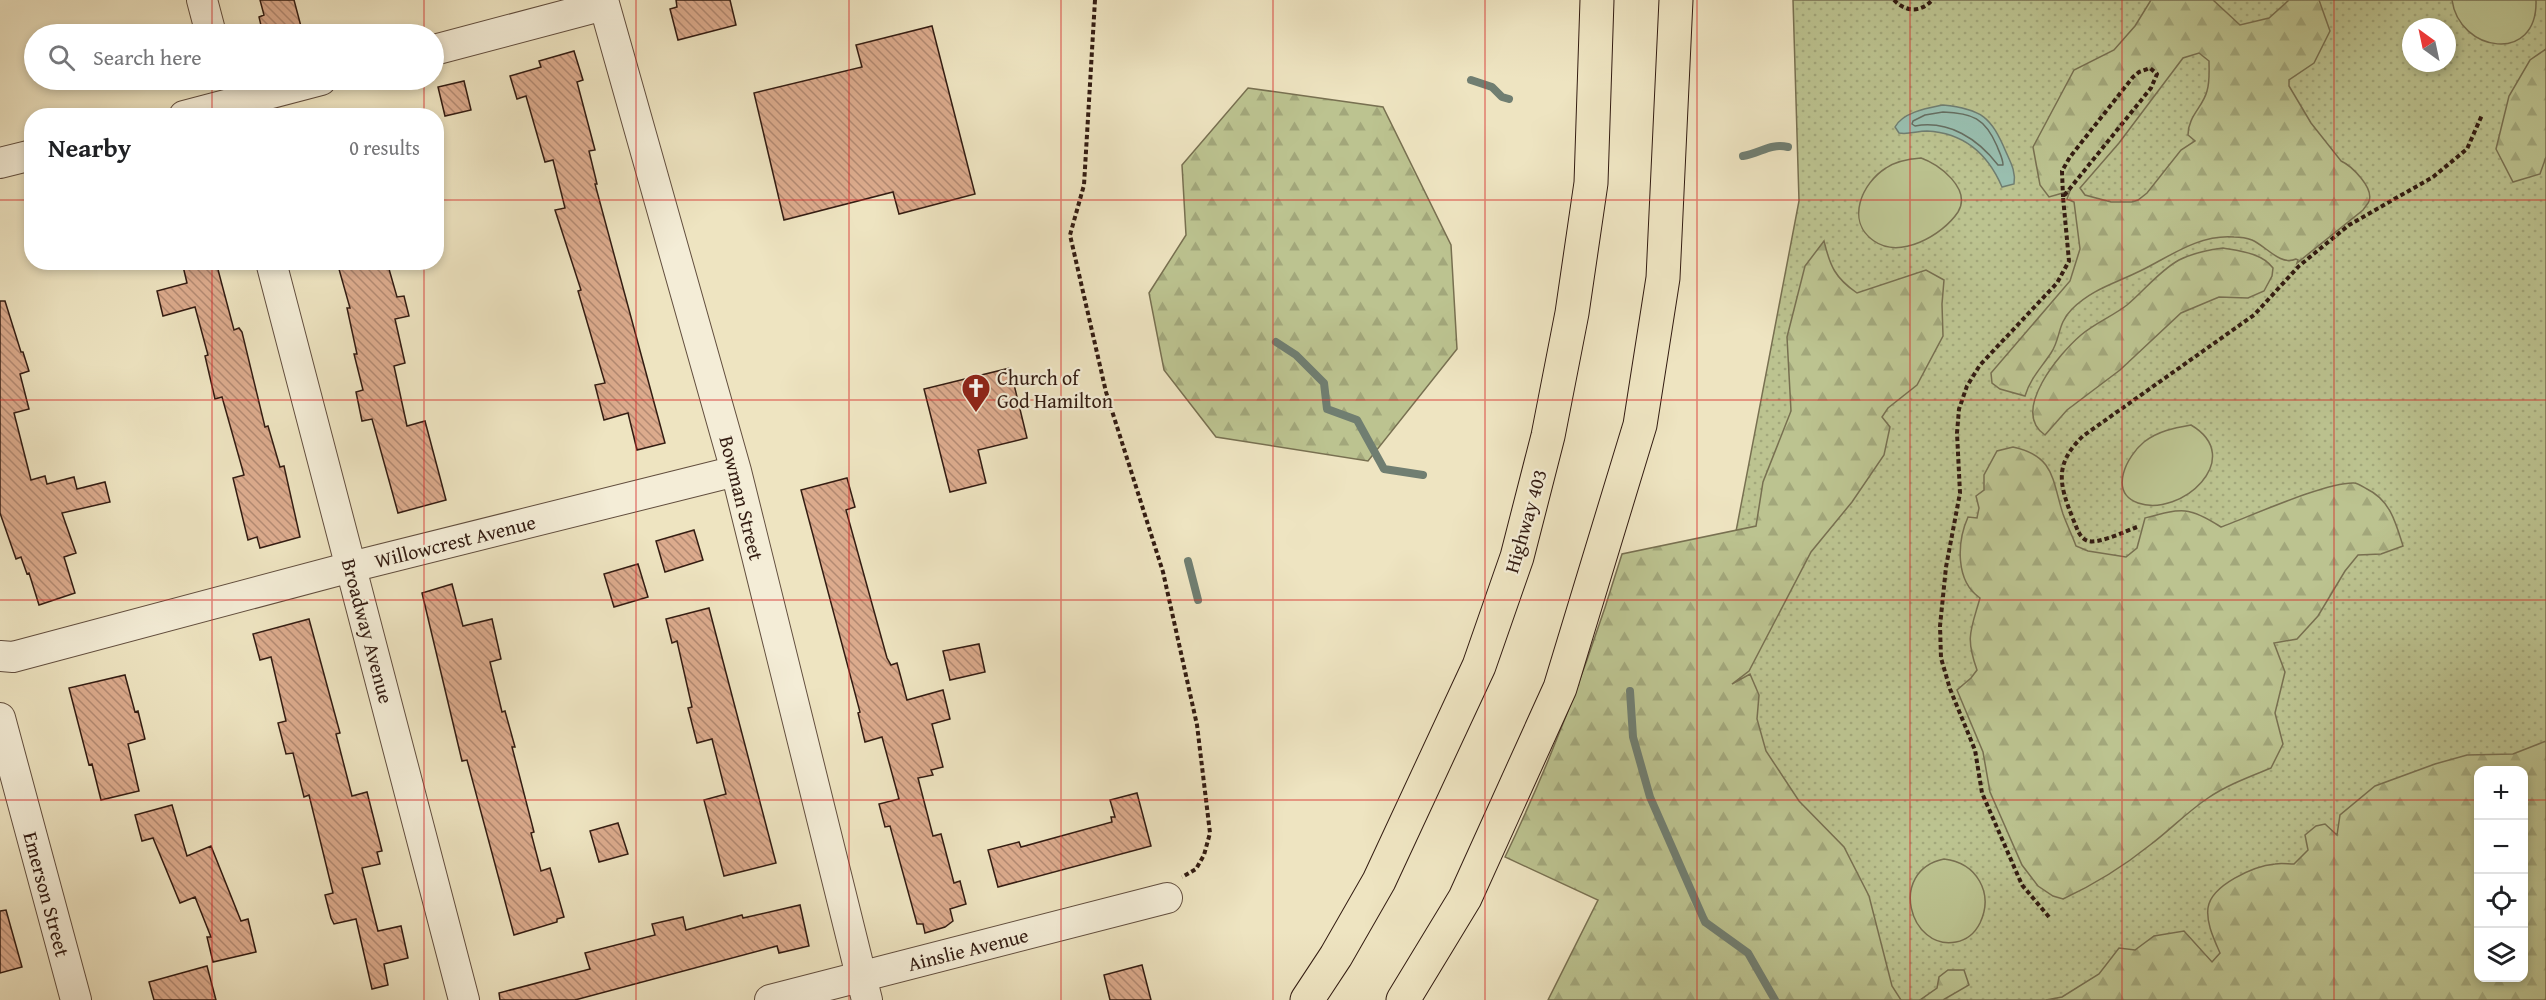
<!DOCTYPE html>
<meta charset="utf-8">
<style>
body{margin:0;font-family:"Gentium Book Plus",serif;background:#f6f6f6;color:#202124}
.controls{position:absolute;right:18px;bottom:18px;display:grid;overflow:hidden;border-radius:12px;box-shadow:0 3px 9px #0003}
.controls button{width:54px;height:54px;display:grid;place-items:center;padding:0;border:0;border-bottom:2px solid #e0e0e0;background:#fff;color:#202124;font:30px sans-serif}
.compass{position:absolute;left:2402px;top:18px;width:54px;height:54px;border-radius:50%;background:#fff;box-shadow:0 3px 9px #0003;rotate:327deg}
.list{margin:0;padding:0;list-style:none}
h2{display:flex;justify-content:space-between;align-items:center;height:78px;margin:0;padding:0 24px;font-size:26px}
h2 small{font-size:20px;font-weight:400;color:#757577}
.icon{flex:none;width:33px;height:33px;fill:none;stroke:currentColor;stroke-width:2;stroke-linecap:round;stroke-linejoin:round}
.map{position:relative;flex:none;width:2546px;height:1000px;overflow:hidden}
.search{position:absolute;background:#fff;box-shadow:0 3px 9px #0003;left:24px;top:24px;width:420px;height:66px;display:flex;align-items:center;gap:15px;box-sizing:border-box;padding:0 21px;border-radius:33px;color:#757577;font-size:22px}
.panel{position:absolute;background:#fff;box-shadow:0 3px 9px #0003;left:24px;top:108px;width:420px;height:162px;border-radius:24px}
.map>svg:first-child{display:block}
</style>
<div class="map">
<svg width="2546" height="1000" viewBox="0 0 2546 1000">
<defs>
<pattern id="grass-dots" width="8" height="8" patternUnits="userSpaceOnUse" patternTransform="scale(1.5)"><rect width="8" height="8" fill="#bcc390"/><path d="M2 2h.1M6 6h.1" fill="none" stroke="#a2a77b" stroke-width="1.8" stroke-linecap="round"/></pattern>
<pattern id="forest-firs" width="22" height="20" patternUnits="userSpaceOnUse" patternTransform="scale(1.5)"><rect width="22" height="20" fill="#bcc390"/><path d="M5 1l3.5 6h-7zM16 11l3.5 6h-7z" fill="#a2a77b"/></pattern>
<pattern id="building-back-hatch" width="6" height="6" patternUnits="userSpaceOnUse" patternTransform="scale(1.5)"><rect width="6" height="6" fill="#dcab8d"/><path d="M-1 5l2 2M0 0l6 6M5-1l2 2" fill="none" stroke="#b38a72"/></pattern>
</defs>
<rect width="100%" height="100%" fill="#eee4c1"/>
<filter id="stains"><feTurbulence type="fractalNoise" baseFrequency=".00333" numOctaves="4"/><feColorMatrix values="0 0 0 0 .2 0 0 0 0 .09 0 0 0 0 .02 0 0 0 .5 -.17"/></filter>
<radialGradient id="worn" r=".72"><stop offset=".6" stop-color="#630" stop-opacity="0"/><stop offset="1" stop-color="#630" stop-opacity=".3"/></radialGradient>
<path fill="url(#grass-dots)" stroke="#787051" stroke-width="1.5" fill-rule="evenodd" d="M1793,0H2546V1000H1838L1692,762L1799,201ZM2411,27H2447V63H2411ZM2478,770H2524V978H2478Z"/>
<path fill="url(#forest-firs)" stroke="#787051" stroke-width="1.5" fill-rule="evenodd" d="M2151,0H2213L2240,25L2269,18L2289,0H2319L2330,31L2314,63L2289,80V86L2311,123L2341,161C2352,166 2374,188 2369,201C2369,203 2364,208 2363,210L2297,263L2298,260L2296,259C2280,266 2266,246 2252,240C2247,238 2239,237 2234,237C2199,234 2169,257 2140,271C2116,283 2092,289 2072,309C2057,324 2061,338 2051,353C2041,368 2030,379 2025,396L2000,389L1992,383L1991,373L2070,281L2080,249L2074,202L2067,199L2070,191L2049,197L2040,185L2033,147L2074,70L2114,50L2135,26ZM2199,53L2209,61C2209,70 2210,81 2207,91C2203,107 2188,116 2188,135L2195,141L2181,150L2147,193L2138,200L2132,202H2111L2085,195L2080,188L2119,143L2183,58Z
M2546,49V157L2540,174L2513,182L2496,149L2509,96L2530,60Z
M1248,88L1383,107L1451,245L1457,349L1368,461L1216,437L1164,370L1149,293L1186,235L1182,165Z
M1824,241C1830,266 1835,278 1857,293L1926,270L1944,280L1942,304L1943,336L1917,385L1888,408L1882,417L1890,427L1884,455L1852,502L1811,552L1749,671L1732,684L1750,674L1759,695L1757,719L1766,751L1799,801L1844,847L1869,896L1892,986L1901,1000H1548L1598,900L1505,857C1552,759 1590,659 1622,554L1756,526L1763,482L1791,411L1787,337L1805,266Z
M2223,248C2240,251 2262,253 2273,268L2272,276L2264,291L2248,298L2219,297L2181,313L2120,370L2067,410L2045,435C2010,411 2060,353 2081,335C2095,323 2113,316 2127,305C2144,291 2159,271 2179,260C2193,253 2207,250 2223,248Z
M2013,447C2055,456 2052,480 2063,514C2067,525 2072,535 2076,546L2088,551L2126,557L2137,548L2145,518C2182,508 2189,506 2221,527C2251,516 2326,482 2354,483C2358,483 2363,487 2367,489C2390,500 2396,523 2403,546L2381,554L2358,555L2345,571L2318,616L2297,639L2274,643L2285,672L2275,713L2283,744L2271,768C2249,777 2227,785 2208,798C2187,812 2170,830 2150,845C2124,866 2093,885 2063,899L2053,896L2038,886L2022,865L1990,792L1983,752L1957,690L1971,678L1977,670C1965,637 1971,630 1980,598C1955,581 1957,542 1968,517L1977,518L1979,508L1976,496L1984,490V475L1997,451Z
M2546,741V1000H2046L2062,997L2099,974L2119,948L2135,950L2154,936L2184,931L2212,962L2220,953C2214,939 2206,923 2208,908C2211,885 2254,866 2275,864C2281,863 2288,864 2294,864L2308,850L2305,835L2316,826L2325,824L2337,835L2340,815L2375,786L2435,764L2467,755L2513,754ZM2478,770H2524V978H2478Z
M1948,970H1964L1969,985L1943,1000H1920L1937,988L1939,977Z"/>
<path fill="#bcc390" stroke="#787051" stroke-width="1.5" d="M2452,0H2536C2538,65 2459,52 2452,0Z
M1921,158C1939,164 1972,189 1958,212C1942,236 1900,259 1874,241C1845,221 1862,183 1886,168C1896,161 1908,159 1921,158Z
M2191,425C2247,458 2181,518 2138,503C2108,492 2127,456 2144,442C2158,431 2174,428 2191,425Z
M1944,859C1977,863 1994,893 1980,923C1975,933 1967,940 1956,942C1910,951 1887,871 1944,859Z"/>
<path fill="#99bfb0" stroke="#707e71" stroke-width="1.5" d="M1943,105C1982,109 1991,117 2006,152C2011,163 2016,172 2014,184L2002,187C1988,154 1964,133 1927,131C1917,131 1908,135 1899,133L1895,127C1903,112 1928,108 1943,105Z"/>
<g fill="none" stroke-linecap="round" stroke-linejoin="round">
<path stroke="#666e61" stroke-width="1.5" d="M1943,112C1972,113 1985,118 1997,146C1999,152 2003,158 2003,165H1998C1978,139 1949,120 1915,126L1912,124L1913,121L1925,115Z"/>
<path stroke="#707e71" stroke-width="8" d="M1471,80L1492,87L1502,97L1509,99
M1743,156C1761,153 1770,143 1788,147
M1276,342L1296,355L1324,383L1327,409L1357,420L1384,469L1423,475
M1188,561L1198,600
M1630,691L1633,737L1650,797L1705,922L1748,953L1775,1000"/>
</g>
<path fill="url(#building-back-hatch)" stroke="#331c12" stroke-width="1.5" d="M260,0H294L303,34H263L259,17L264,15Z
M676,0H730L736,25L678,40L670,9L677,7Z
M932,26L975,194L899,214L893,192L784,220L754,93L862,67L856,45Z
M574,51L583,80L577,82L595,150L589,151L597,184H595L665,443L637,450L628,413L604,420L595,385L605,383L578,291L581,290L555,210L565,208L553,160L545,162L526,96L517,99L510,76L541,67L539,61Z
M464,81L471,110L445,116L438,87Z
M182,262H216L234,330L239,328L242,332L265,427L268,426L280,467L284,466L300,537L260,548L257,537L248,540L233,478L244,475L222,397L215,399L205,356L208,355L195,307L163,316L157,291L187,283Z
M337,262H387L397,297L404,296L409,316L395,319L405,363L394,366L407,426L425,421L446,500L398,513L372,419L362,421L356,392L363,390L354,354H357L347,308H350Z
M0,301H5L21,352H23L29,371L20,374L29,409L14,413L31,480L45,476L47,484L74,477L77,489L105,482L110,502L62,513L76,553L64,557L75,593L39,605L29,573L27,574L21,557L16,559L0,513Z
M1010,368L1027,438L978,450L986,483L950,492L924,389Z
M847,478L855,507L846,510L887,658L891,665L897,663L907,700L943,690L950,719L932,724L943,767L931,770L933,775L918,778L933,836L941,834L954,883L960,881L966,904L950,909L953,921L945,927L925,933L923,924H917L890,826L885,827L879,804L899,799L882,737L865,742L858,713L860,712L801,490Z
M694,530L703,560L665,572L656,541Z
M638,564L648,597L614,607L604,574Z
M452,584L463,626L492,619L501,659L490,662L502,712L505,711L515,747H512L534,832L531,833L541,871L550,868L564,917L557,919V922L514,935L467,760L462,761L422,593Z
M709,608L776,863L724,876L704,800L726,794L712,739L697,743L688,708L692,707L677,641L672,643L666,619Z
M309,619L340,733L336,734L352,796L367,792L382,851L377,852L380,864L362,868L378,931L401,926L408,958L384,964L388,985L372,989L356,919L334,924L331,918L325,895L333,893L309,795L304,797L293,753L286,754L278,723L286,721L271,657L260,660L253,634Z
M979,644L985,672L950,680L943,651Z
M125,675L135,712L138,711L145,739L128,744L139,791L101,800L92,764L89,765L69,688Z
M1137,793L1151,846L998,887L988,850L1019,842L1021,847L1112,822L1111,817H1115L1110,800Z
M172,805L187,856L211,846L241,921L248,919L256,952L213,962L207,937H211L195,897L180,903L153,838L142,841L135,815Z
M618,823L628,854L599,862L590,831Z
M800,905L809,946L779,953L777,946L575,1000H500L499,993L590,969L585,953L655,935L652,924L683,917L686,930L742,915L743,918Z
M6,910L22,967L0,973V911Z
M1142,965L1151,1000H1110L1104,975Z
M207,966L216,1000H154L149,982Z"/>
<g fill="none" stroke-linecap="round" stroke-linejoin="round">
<g stroke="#624e3e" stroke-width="32">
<path id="street" d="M202,0L211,34
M603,0L736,471L867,1000
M434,50L604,5
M184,116L321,80
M0,163L32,155
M271,262L464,1000
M0,656L13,657L351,567L736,471
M0,718L76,1000
M770,1000L1167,898"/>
</g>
<g stroke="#331c12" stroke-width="35">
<path id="highway" d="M1307,1000L1336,956L1379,881L1479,666L1517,557L1548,436L1572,313L1591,183L1597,0
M1403,1000L1465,898L1560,688L1640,425L1663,278L1676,0"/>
</g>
<path stroke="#331c12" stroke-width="4" stroke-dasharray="4.5 3" stroke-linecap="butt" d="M1095,0L1084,185L1070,235L1106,392L1163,572L1197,725L1210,833L1204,855L1196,869L1182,877
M1894,0C1905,12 1921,13 1932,0
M2137,527C2126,531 2099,544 2088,541C2079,538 2077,528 2073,519C2059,484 2054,464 2083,436L2254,315L2299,266L2349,225L2433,177L2467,149L2482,115
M2049,917L2022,885L1982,793L1975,750L1950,689L1941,658L1940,626L1946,567L1960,493L1957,433L1959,409L1967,386L1980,365L2057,283L2069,261L2063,197L2151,88L2157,74L2150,68L2139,72L2133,77L2070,157L2062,171L2063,197"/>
<use href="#street" stroke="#f4edd7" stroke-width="30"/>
<use href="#highway" stroke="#eee4c1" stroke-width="33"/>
</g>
<path fill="none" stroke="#d62828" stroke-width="1.5" stroke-opacity="0.55" d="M212,0V34M424,0V34M636,0V1000M849,0V1000M1061,0V1000M1273,0V1000M1485,0V1000M1697,0V1000M1910,0V1000M2122,0V1000M2334,0V1000M212,80V116M424,80V116M0,200H32M436,200H2546M212,262V1000M424,262V1000M0,400H2546M0,600H2546M0,800H2478M2524,800H2546"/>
<defs>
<g id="church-pin" transform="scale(1.5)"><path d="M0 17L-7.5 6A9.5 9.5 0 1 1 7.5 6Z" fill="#8f2418" stroke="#f4edd7"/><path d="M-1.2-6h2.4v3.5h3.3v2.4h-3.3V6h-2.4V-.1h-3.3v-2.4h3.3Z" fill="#fff"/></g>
</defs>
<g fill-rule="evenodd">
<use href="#church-pin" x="976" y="388"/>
</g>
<g text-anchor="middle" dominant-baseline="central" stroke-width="4.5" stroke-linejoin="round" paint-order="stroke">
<g font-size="20" fill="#331c12" stroke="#f4edd7" text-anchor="start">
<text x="997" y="377">Church of<tspan x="997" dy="23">God Hamilton</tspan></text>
</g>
<g font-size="20" fill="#331c12" stroke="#f4edd7">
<text transform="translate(742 498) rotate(76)">Bowman Street</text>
<text transform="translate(1525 521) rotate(-74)">Highway 403</text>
<text transform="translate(455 541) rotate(-14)">Willowcrest Avenue</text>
<text transform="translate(368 631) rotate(75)">Broadway Avenue</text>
<text transform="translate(47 894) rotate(75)">Emerson Street</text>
<text transform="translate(968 949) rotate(-14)">Ainslie Avenue</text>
</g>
</g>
<rect width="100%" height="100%" filter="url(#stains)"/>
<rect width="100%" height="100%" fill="url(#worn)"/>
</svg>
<div class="controls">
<button>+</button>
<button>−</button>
<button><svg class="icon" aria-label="locate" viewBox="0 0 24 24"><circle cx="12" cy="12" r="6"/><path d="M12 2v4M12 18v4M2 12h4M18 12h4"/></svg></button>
<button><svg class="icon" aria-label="layers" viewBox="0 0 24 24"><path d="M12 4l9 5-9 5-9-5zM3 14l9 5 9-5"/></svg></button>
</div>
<svg class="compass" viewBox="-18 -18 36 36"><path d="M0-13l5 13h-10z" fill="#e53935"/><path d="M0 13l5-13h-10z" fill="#757577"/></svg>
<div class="search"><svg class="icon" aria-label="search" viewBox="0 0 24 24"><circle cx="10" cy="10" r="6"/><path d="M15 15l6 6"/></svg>Search here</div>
<section class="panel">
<h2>Nearby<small>0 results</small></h2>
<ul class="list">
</ul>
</section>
</div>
